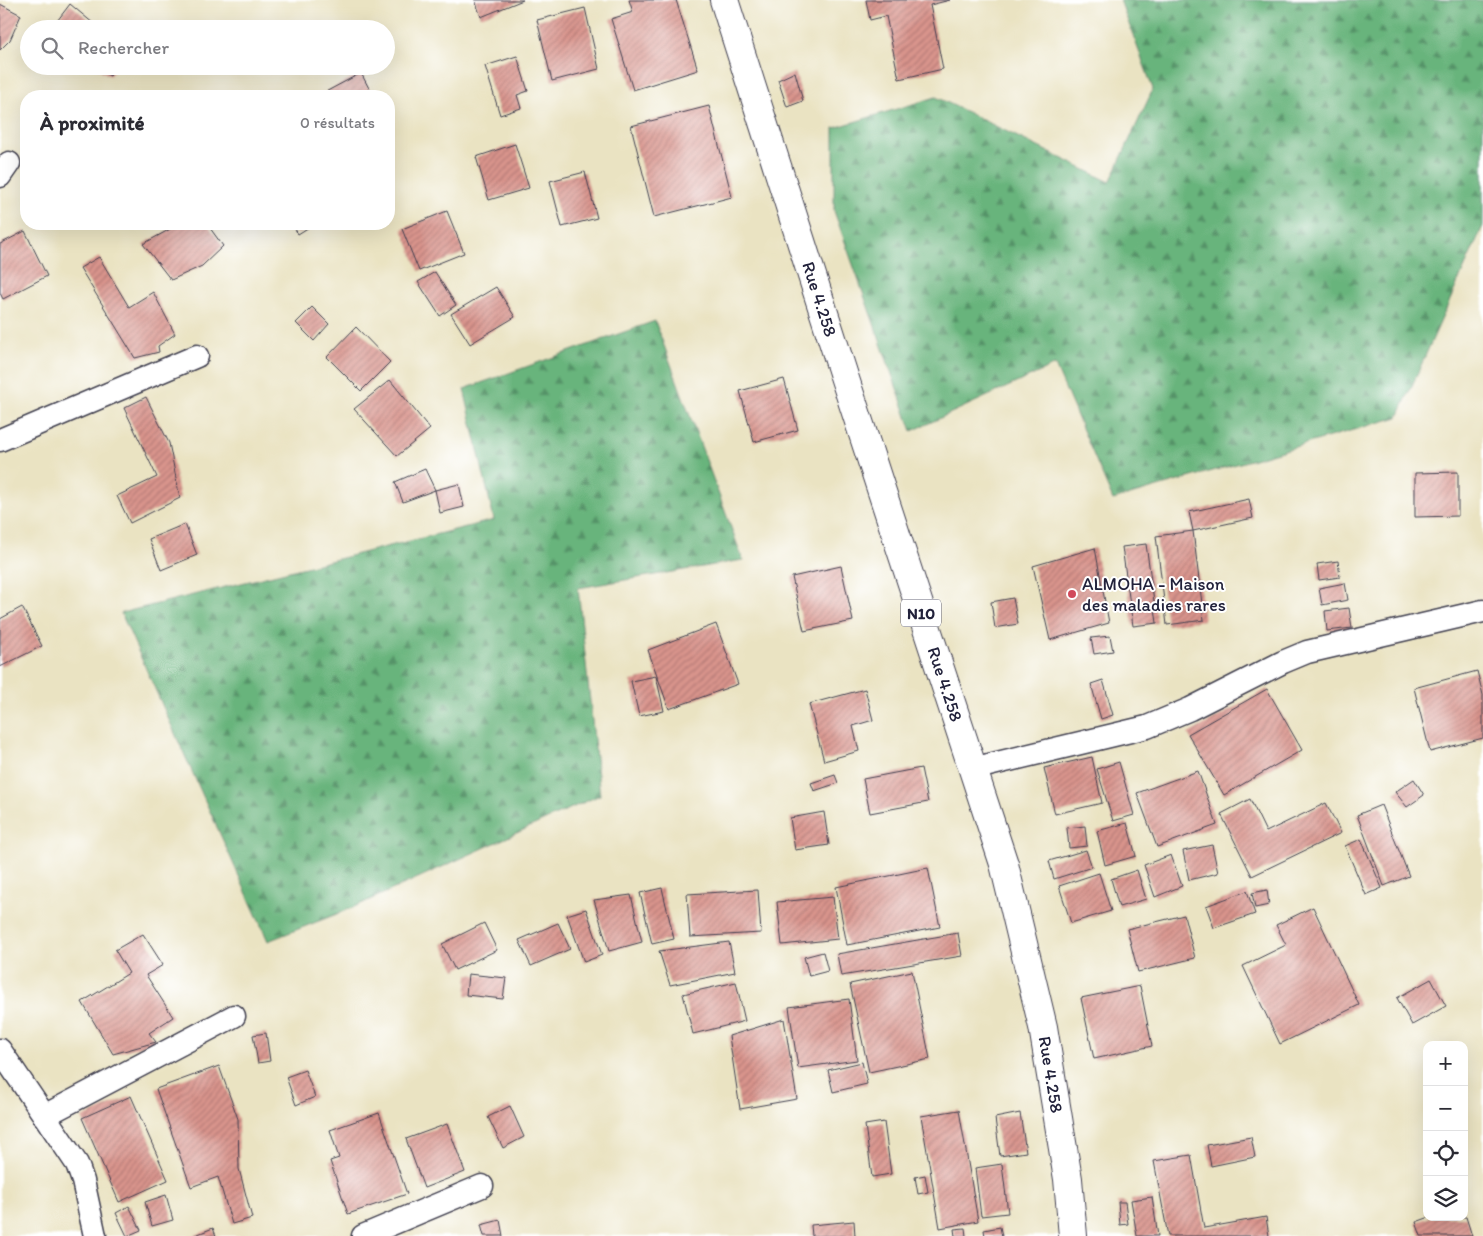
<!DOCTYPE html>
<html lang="fr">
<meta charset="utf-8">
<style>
body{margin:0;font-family:Itim,sans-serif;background:#f2f2f3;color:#2b2b33}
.controls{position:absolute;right:15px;bottom:15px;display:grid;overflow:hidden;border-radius:10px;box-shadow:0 5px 20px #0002}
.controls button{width:45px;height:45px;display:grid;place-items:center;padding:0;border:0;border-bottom:1px solid #e1e1e2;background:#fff;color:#2b2b33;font:25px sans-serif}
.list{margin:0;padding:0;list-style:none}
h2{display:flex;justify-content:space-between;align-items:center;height:65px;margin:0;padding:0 20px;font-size:21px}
h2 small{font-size:16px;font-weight:400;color:#7c7c81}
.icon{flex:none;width:28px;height:28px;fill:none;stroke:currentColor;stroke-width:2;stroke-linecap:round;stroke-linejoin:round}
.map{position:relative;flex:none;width:1483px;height:1236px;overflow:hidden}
.search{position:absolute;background:#fff;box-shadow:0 5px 20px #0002;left:20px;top:20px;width:375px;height:55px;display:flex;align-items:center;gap:12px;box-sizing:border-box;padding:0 18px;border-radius:28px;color:#7c7c81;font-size:19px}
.panel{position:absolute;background:#fff;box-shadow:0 5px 20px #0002;left:20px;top:90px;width:375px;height:140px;border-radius:20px}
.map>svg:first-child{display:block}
</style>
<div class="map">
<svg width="1483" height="1236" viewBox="0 0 1483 1236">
<defs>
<pattern id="forest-firs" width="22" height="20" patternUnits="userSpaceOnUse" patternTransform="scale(1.25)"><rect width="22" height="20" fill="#68b47c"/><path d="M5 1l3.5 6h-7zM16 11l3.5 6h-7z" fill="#559267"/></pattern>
<pattern id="building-hatch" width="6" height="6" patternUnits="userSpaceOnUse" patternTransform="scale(1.25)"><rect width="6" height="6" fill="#d9948c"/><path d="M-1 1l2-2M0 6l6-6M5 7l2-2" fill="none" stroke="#b07874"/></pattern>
</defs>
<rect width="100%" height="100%" fill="#fff"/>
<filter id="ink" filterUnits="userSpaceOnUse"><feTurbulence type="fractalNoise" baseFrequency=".02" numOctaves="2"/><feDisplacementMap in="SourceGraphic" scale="10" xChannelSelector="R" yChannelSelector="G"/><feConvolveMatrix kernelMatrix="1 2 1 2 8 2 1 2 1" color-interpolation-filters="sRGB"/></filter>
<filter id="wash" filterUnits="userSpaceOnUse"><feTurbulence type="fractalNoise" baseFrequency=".0096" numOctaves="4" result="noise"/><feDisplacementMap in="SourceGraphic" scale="20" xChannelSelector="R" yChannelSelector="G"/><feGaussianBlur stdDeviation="1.12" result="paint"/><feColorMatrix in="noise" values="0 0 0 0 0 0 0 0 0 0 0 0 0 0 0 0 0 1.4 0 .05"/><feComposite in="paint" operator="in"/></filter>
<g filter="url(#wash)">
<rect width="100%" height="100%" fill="#eae3c2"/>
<path fill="url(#forest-firs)" stroke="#456b5c" d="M1120,0H1483V226L1398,417L1113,500L1055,365L912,431L834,211V128L936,97L1110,182L1153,89Z
M655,321L743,560L578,588L600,795L352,908L268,941L121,613L494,520L464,389Z"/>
<g id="blocks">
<path fill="url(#building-hatch)" d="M475,0H523L481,17Z
M629,0H676L698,70L633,90L611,19L633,12Z
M866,0H950L930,5L943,69L899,79L886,16L870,20Z
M0,4L21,15L10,40L0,50Z
M70,4L100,29H51Z
M585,8L599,69L552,81L537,20Z
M517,56L528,91L517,95L521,108L500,115L485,66Z
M94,66H116L110,76Z
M795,72L803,101L787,107L778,80Z
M361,73L373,96H318Z
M709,106L732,197L654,217L631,126Z
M515,144L529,188L489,200L476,157Z
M585,172L597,218L562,227L550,181Z
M447,211L464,253L419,271L402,229Z
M178,224H207L223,246L202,266L171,280L143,244L174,227Z
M292,224H314L298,234Z
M25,231L47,276L3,299L0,293V244Z
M99,257L129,307L153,292L175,334L158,346L159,352L135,358L80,268Z
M435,272L456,305L440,316L418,282Z
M496,287L515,317L470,344L451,314Z
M312,307L329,324L314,341L296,323Z
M356,327L390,362L361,391L327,357Z
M784,379L798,430L754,442L740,391Z
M390,380L430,429L397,456L354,409Z
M146,397L169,443L180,498L130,523L117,496L157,477L124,408Z
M425,469L435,490L403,502L395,482Z
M1458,472V516L1415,517V473Z
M459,484L464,507L440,513L435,490Z
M1249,499L1253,518L1193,531L1189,512Z
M185,524L197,555L161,570L149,539Z
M1193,531L1204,620L1167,625L1156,536Z
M1146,544L1157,623L1133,626L1122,547Z
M1095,548L1109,623L1050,640L1033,566Z
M1338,561L1340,577L1319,580L1317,564Z
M841,566L853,621L804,631L792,577Z
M1345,583L1348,600L1322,605L1319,588Z
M1013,598L1018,624L995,628L991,602Z
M22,607L42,646L0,667V619Z
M1349,608L1352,628L1327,631L1325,611Z
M716,624L738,684L669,709L648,650Z
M1110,636L1113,651L1094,654L1091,638Z
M1477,671L1483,695V738L1430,752L1414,688Z
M656,676L664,711L639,716L631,681Z
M1103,680L1113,715L1101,719L1091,684Z
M865,689L873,720L853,726L859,751L824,761L809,704Z
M1267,689L1302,750L1224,795L1188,734Z
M1092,757L1102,803L1055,814L1044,768Z
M1119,762L1134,815L1113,821L1097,769Z
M921,768L928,802L870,813L863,779Z
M1198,771L1217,825L1157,847L1137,793Z
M835,775L838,783L814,791L811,783Z
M1414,779L1424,795L1407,807L1395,792Z
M1250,799L1266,832L1326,803L1341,833L1252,876L1221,814Z
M1381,805L1409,876L1384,886L1357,815Z
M824,812L829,845L795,850L790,818Z
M1127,823L1136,856L1105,865L1097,831Z
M1085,826L1087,846L1069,848L1067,828Z
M1361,839L1382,888L1366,895L1345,846Z
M1212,845L1218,873L1189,880L1183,851Z
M1086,850L1092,867L1054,879L1049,861Z
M1171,855L1182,886L1155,897L1144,865Z
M928,868L940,927L847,945L836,887Z
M1137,870L1146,899L1119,907L1111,879Z
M1099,873L1111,911L1071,923L1059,886Z
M662,888L674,939L652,944L640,893Z
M758,890L761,933L690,937L687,894Z
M1267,890L1269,905L1255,908L1252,893Z
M1247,891L1255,914L1214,928L1206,906Z
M631,895L642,942L609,951L594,900Z
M833,897L838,939L782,945L777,902Z
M1313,907L1359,1005L1280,1044L1243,966L1286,945L1276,925Z
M586,909L602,955L584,962L567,915Z
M1184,915L1195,958L1138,972L1127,929Z
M484,923L497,950L455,970L442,944Z
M558,923L570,949L531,966L519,940Z
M958,933L962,956L841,976L837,954Z
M143,934L163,965L146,975L173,1017L149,1033L156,1042L113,1054L82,1002L129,973L115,950Z
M729,942L735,972L670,985L659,951Z
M823,952L828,971L809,976L804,957Z
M912,971L930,1059L869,1072L850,984Z
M468,974L506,978L503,999L466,995Z
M1431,979L1446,1006L1412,1025L1397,998Z
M736,982L745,1021L693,1034L683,994Z
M1140,986L1152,1046L1094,1059L1081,998Z
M849,999L857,1060L798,1068L789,1007Z
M784,1019L797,1099L740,1109L729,1036Z
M266,1033L270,1061L258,1063L253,1035Z
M862,1062L867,1084L833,1092L828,1070Z
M219,1066L238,1119L239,1169L252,1218L232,1224L218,1177L191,1187L156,1089Z
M305,1070L315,1097L296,1105L286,1077Z
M131,1096L168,1180L119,1202L82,1118Z
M510,1106L524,1137L503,1148L488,1117Z
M959,1110L978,1221L940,1228L921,1116Z
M379,1113L407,1194L348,1214L330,1161L339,1158L330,1130Z
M1020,1113L1026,1152L1000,1156L995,1118Z
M884,1122L891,1174L872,1177L865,1125Z
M447,1124L465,1172L424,1188L406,1139Z
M1251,1137L1255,1157L1211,1166L1207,1145Z
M1191,1155L1204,1228L1266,1217L1269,1236H1168L1154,1161Z
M1002,1164L1008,1213L981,1216L975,1168Z
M925,1175L928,1192L918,1194L915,1177Z
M166,1195L173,1220L152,1226L145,1202Z
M1152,1197L1158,1236H1137L1131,1200Z
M1118,1202H1125L1128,1224L1120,1225Z
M129,1206L141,1230L127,1236L116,1213Z
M1430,1217H1466L1472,1236H1421L1416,1222Z
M500,1220L503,1236H484L481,1225Z
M854,1221L855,1236H812L811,1225Z
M1000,1227L1002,1236H985L984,1230Z
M213,1228L216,1236H193Z
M965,1228L966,1236H955L954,1229Z"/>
</g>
</g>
<g filter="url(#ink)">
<use href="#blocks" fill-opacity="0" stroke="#403f4f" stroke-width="1"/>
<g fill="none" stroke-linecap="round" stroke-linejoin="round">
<g stroke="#403f4f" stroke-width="25">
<path id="minor" d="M0,176L9,163
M0,440L197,356
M972,769L1147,727L1190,709L1283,662L1307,652L1483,611
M0,1050L77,1164L83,1181L95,1236
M44,1116L234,1016
M363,1236L482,1186"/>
</g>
<g stroke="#403f4f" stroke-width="30">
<g id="trunk">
<path id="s1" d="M724,0L845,379L1004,864L1043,1027L1068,1179L1073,1236"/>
</g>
</g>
<use href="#minor" stroke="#fff" stroke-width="22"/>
<use href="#trunk" stroke="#fff" stroke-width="28"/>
</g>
</g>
<circle fill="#d1495b" stroke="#fff" stroke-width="2" cx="1072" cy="594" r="5"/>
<g text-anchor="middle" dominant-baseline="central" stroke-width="4" stroke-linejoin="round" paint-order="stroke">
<rect fill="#fff" stroke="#646476" stroke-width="1" x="901" y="599.5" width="40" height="27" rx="4"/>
<g font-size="16" font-weight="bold" fill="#22223b">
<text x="921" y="613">N10</text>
</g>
<g font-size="18" fill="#22223b" stroke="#fff">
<text stroke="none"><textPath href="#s1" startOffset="314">Rue 4.258</textPath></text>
<text stroke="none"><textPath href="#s1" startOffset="719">Rue 4.258</textPath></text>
<text stroke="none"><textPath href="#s1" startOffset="1124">Rue 4.258</textPath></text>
</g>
<g font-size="18" fill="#22223b" stroke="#fff" text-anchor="start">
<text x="1082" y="584">ALMOHA - Maison<tspan x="1082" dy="21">des maladies rares</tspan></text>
</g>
</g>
</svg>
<div class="controls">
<button>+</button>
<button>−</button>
<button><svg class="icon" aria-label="locate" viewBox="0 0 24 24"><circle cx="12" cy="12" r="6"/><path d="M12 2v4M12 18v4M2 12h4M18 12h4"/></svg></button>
<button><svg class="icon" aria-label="layers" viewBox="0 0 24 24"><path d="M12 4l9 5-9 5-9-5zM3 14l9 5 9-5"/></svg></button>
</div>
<div class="search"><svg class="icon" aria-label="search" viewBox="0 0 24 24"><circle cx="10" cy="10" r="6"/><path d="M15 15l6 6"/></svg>Rechercher</div>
<section class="panel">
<h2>À proximité<small>0 résultats</small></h2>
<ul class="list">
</ul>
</section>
</div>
